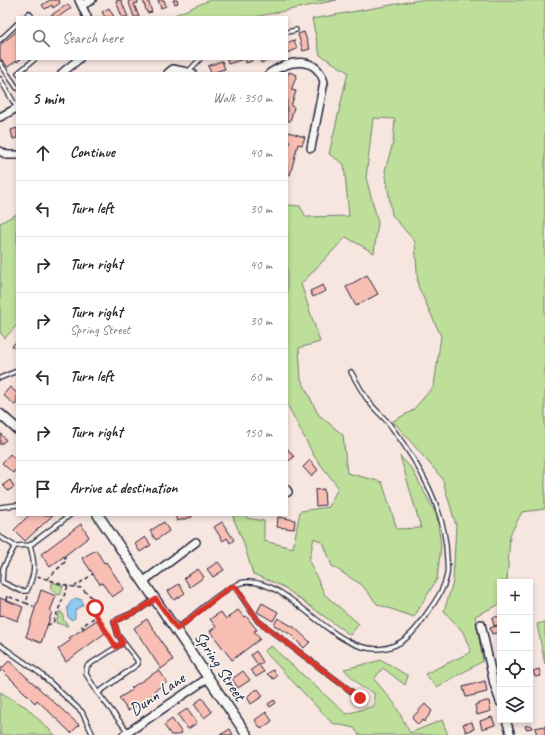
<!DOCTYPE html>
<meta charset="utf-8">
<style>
body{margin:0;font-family:Caveat,sans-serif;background:#f2f2f3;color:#2b2b33}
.controls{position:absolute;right:12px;bottom:12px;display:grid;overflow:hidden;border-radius:0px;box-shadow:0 2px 6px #0003}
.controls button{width:36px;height:36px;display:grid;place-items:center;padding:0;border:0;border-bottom:1px solid #e1e1e2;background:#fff;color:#2b2b33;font:20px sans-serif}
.stop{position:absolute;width:12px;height:12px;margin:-9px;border:3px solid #d93025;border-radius:50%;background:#fff}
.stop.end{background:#d93025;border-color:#fff;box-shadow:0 1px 4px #0008}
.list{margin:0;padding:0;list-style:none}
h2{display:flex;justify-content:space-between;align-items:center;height:52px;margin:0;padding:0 16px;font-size:17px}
h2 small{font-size:13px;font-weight:400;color:#7c7c81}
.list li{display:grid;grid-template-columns:26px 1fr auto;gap:12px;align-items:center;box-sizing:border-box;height:56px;padding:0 16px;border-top:1px solid #e1e1e2}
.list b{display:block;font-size:15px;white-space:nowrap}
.list p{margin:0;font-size:13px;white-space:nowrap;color:#7c7c81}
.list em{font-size:13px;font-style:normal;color:#7c7c81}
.icon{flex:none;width:22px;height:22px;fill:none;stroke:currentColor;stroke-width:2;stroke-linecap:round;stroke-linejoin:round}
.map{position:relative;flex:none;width:545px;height:735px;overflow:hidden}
.search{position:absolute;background:#fff;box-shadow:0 2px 6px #0003;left:16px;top:16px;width:272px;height:44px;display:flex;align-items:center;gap:10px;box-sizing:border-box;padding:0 14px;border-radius:0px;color:#7c7c81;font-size:15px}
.panel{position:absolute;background:#fff;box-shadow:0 2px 6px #0003;left:16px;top:72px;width:272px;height:444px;border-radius:0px}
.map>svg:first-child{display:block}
</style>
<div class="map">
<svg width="545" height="735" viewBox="0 0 545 735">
<rect width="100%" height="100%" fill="#f7e5df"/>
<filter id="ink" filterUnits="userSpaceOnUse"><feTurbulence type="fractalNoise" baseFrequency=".025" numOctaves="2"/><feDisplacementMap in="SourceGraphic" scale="8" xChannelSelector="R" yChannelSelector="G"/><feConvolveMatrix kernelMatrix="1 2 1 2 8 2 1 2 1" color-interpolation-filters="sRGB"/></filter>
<g filter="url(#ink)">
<path fill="#bddf99" stroke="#70806a" d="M210,0H337L255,17H170Z
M419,0H545V509L522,512L510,535L507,582H500V604L475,616L483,661L437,687L425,674L471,652L463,632L444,611L453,582L456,525L442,478L393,421L412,411L434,386L441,336L418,286L415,242L392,215L385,170L393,143L395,119L373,118L366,178L378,222L374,253L346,237L301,284L320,342L299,348L301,379L318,414L343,435L347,473L382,482L397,529L421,528L400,456L412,469L437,516L441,546L437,579L414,617L377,604L362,585L332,566L324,544L314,538L309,561L325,595L359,624L350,635L282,586L253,574L243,541L232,515H246L247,518L264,521V541L293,548L300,511L329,507L338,487L314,456L287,404V205L300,206L306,217L349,216L344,164L329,154L348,72L320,55L312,19Z
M17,214V325L5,338L0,333V223Z
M53,582L63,586L61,594L58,595L50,589Z
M60,611L63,614V619L68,626L56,623Z
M545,622V664L537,624Z
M271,646L346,714L374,706V693L361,687L344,669L382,660L408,676L405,685L383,668L374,679L394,703L410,733L442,720L448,735H359L354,728L332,723L264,651Z
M0,692L26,707L55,735H0Z"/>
<path fill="#8ecaee" stroke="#6387a6" d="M76,598L82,600L83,605L75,610V618L72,620L68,617C66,609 68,602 76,598Z"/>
<path fill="#f9beb3" stroke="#22223b" d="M50,0H59L60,3L53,8L52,5L45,9L42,5Z
M121,0L128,17H122L116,1Z
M128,0H137L138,3L134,4L139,17H134Z
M143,0H148L152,12L147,13Z
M158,0H164L166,6L161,8Z
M173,0H177L178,3L175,4Z
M68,4L71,8L58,17H51L50,16Z
M109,8L114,17H105L102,12Z
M17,31V59H21L17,62L16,61L8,67L0,58V45Z
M304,32L310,49L303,51L298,34Z
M294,40L297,49L287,53V43Z
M227,59H244L228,64Z
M245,59H252V61L246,63Z
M260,59H266L267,61L261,63Z
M222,61L225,69L211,73L208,66Z
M289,72L297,75L291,90L296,91L291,106L294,107L290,121H287V77Z
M17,128V138L13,139L11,130Z
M288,132L305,137L302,145L298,144L290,175L287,174V151L290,141L287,140Z
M367,275L378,294L356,306L346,287Z
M323,285L326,291L313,297L310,291Z
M17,341V350L12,346Z
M10,387L17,393V403L15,405L3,395Z
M0,433L6,440L0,445Z
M287,448L294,457L287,462Z
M10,454L17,461V468L13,473L2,463Z
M310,460L318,470L311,476L303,467Z
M10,480L14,487L8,491L3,485Z
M324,489L325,505L316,506L315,490Z
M29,515H53L25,541L14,530Z
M175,515H192V517L177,521Z
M278,517L295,520L294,529L277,527Z
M164,522L169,531L156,540L150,531Z
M222,522L234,540L230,543L227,538L223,541L214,527Z
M81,524L89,537L50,567L41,554Z
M145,537L151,545L140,552L135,544Z
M96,550L104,563L106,562L124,589L112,597L102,583L100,584L82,558Z
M218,562L224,570L213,577L207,569Z
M198,569L204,577L190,587L184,578Z
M179,584L185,593L174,600L168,591Z
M41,590L56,596L50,611L52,612L41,643L26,637Z
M0,598L23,607L18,621L2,615L0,617Z
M262,603L278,612L273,621L257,612Z
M238,610L244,617L246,616L257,630L254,631L260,639L232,660L210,631L216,627L210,619L221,612L226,619Z
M499,616L500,624L494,626L492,618Z
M278,618L295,628L310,642L304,648L290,634L274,625Z
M147,619L173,660L161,669L134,628Z
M97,620L105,633L66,662L58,649L71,640L69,638Z
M500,625V632L492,634L490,628Z
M256,651L263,662L259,665L264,672L256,677L251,670L258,665L251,655Z
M9,661L79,725L71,733L37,700L35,703L2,670L0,672V667L1,669Z
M539,669L541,676L535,677L533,671Z
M159,670L167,682L154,691L155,693L128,711L119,698L132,690L131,688Z
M273,670L277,676L274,679L267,674Z
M243,671L250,680L238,688L232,679Z
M485,681L487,692L466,697L463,687Z
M255,689L256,691L258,689L263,696L251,704L247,697Z
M202,698L212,712L204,718L194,704Z
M274,700L276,703L270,707L268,704Z
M486,701H489L491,711L477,715L475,705Z
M425,704L432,711L424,722L423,720L418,725L412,718Z
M187,709L197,723L188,729L178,715Z
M266,712L272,721L261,729L255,720Z
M492,717L495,725L482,729L480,721Z
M172,719L182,733L178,735H171L164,725Z
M472,722L474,729L466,732L463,724Z
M531,725L532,728L526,729L525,726Z
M545,726V735H537L535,728Z
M230,729L233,735H220Z"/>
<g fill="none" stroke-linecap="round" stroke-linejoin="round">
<g stroke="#22223b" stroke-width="6">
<path id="service" d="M25,17L29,13L32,17
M287,32L296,30
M0,40L17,24
M0,63L17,88
M188,72L200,59
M18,73L35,59
M0,79L17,108
M0,378L17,371
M0,507L17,505
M0,537L15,546L30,545L70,515
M15,546L3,568L2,582L21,591H27C36,572 35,564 30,545
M235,587L258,621L360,698
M177,629C192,617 228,583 246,582C285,579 323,637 363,647C389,654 407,642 421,622C431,607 444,592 447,574C448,570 447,564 447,559C446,509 419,464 390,425C384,417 376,411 370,403C362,393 357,382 351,372
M0,645L41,674L82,712L92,733
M98,693L86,674L87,666L123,643
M128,732L98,693L138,664L137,660L118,635L114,621L139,610L155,599"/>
</g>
<g stroke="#22223b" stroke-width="10">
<path id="minor" d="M79,0L87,17
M82,5L92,0
M62,73L79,59
M168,73L173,69L192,73
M270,73C289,60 316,55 324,82L311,148
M0,117L17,108
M0,151L7,155H17
M287,490L288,492
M144,581L196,542
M481,624L494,684L500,702
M506,720L511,735
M124,735L208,678"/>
</g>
<g stroke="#22223b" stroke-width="12">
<path id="secondary" d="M0,414L17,429
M98,515L247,735"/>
</g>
<path stroke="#22223b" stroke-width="1.5" stroke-dasharray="4 3" stroke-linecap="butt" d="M37,576L68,586L81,588L95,600L97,602L95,613L113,642
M47,579L65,562V556
M74,587L93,574
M28,596L26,603L35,607
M6,600L7,596L26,603
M47,625L53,623L68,586
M84,629L82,626L97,616"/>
<use href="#service" stroke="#f6f6f2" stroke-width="3.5"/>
<use href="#minor" stroke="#f6f6f2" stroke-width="7"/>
<use href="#secondary" stroke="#f6f6f2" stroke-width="9"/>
</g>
</g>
<g fill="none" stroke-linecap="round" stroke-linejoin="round" filter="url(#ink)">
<path stroke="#d93025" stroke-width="5" d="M95,608V613L116,647L123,643L118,635L114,622L139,610L156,599L177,629L229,588L235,586L258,621L360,698"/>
</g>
<g text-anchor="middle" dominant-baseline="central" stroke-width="3.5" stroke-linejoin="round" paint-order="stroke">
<g font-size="17" fill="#22223b" stroke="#f6f6f2">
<text transform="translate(220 666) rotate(57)">Spring Street</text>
<text transform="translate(157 694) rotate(-34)">Dunn Lane</text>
</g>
</g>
</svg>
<div class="controls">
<button>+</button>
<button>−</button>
<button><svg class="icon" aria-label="locate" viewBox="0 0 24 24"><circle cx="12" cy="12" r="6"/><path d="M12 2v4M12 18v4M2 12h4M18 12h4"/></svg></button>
<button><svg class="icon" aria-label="layers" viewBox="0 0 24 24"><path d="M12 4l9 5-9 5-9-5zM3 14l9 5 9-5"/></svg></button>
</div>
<div class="stop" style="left:95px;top:608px"></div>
<div class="stop end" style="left:360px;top:698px"></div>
<div class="search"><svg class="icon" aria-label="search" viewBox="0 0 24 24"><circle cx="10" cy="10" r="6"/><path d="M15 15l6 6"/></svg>Search here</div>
<section class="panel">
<h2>5 min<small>Walk · 350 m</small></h2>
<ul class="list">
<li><svg class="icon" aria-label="ahead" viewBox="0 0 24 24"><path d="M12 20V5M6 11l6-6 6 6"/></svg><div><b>Continue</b></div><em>40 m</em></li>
<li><svg class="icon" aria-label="left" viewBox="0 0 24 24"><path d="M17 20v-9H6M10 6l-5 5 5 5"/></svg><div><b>Turn left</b></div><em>30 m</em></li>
<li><svg class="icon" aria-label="right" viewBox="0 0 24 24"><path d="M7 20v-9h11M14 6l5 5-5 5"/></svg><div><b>Turn right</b></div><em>40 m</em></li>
<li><svg class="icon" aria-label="right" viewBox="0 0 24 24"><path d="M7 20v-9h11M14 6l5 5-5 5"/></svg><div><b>Turn right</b><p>Spring Street</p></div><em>30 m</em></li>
<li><svg class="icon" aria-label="left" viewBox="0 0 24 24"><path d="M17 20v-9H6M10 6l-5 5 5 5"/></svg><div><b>Turn left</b></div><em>60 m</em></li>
<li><svg class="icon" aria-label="right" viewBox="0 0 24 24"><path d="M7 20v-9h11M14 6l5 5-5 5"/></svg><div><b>Turn right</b></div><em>150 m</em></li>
<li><svg class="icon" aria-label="arrive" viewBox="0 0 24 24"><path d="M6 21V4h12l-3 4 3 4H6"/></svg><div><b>Arrive at destination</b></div></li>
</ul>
</section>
</div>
